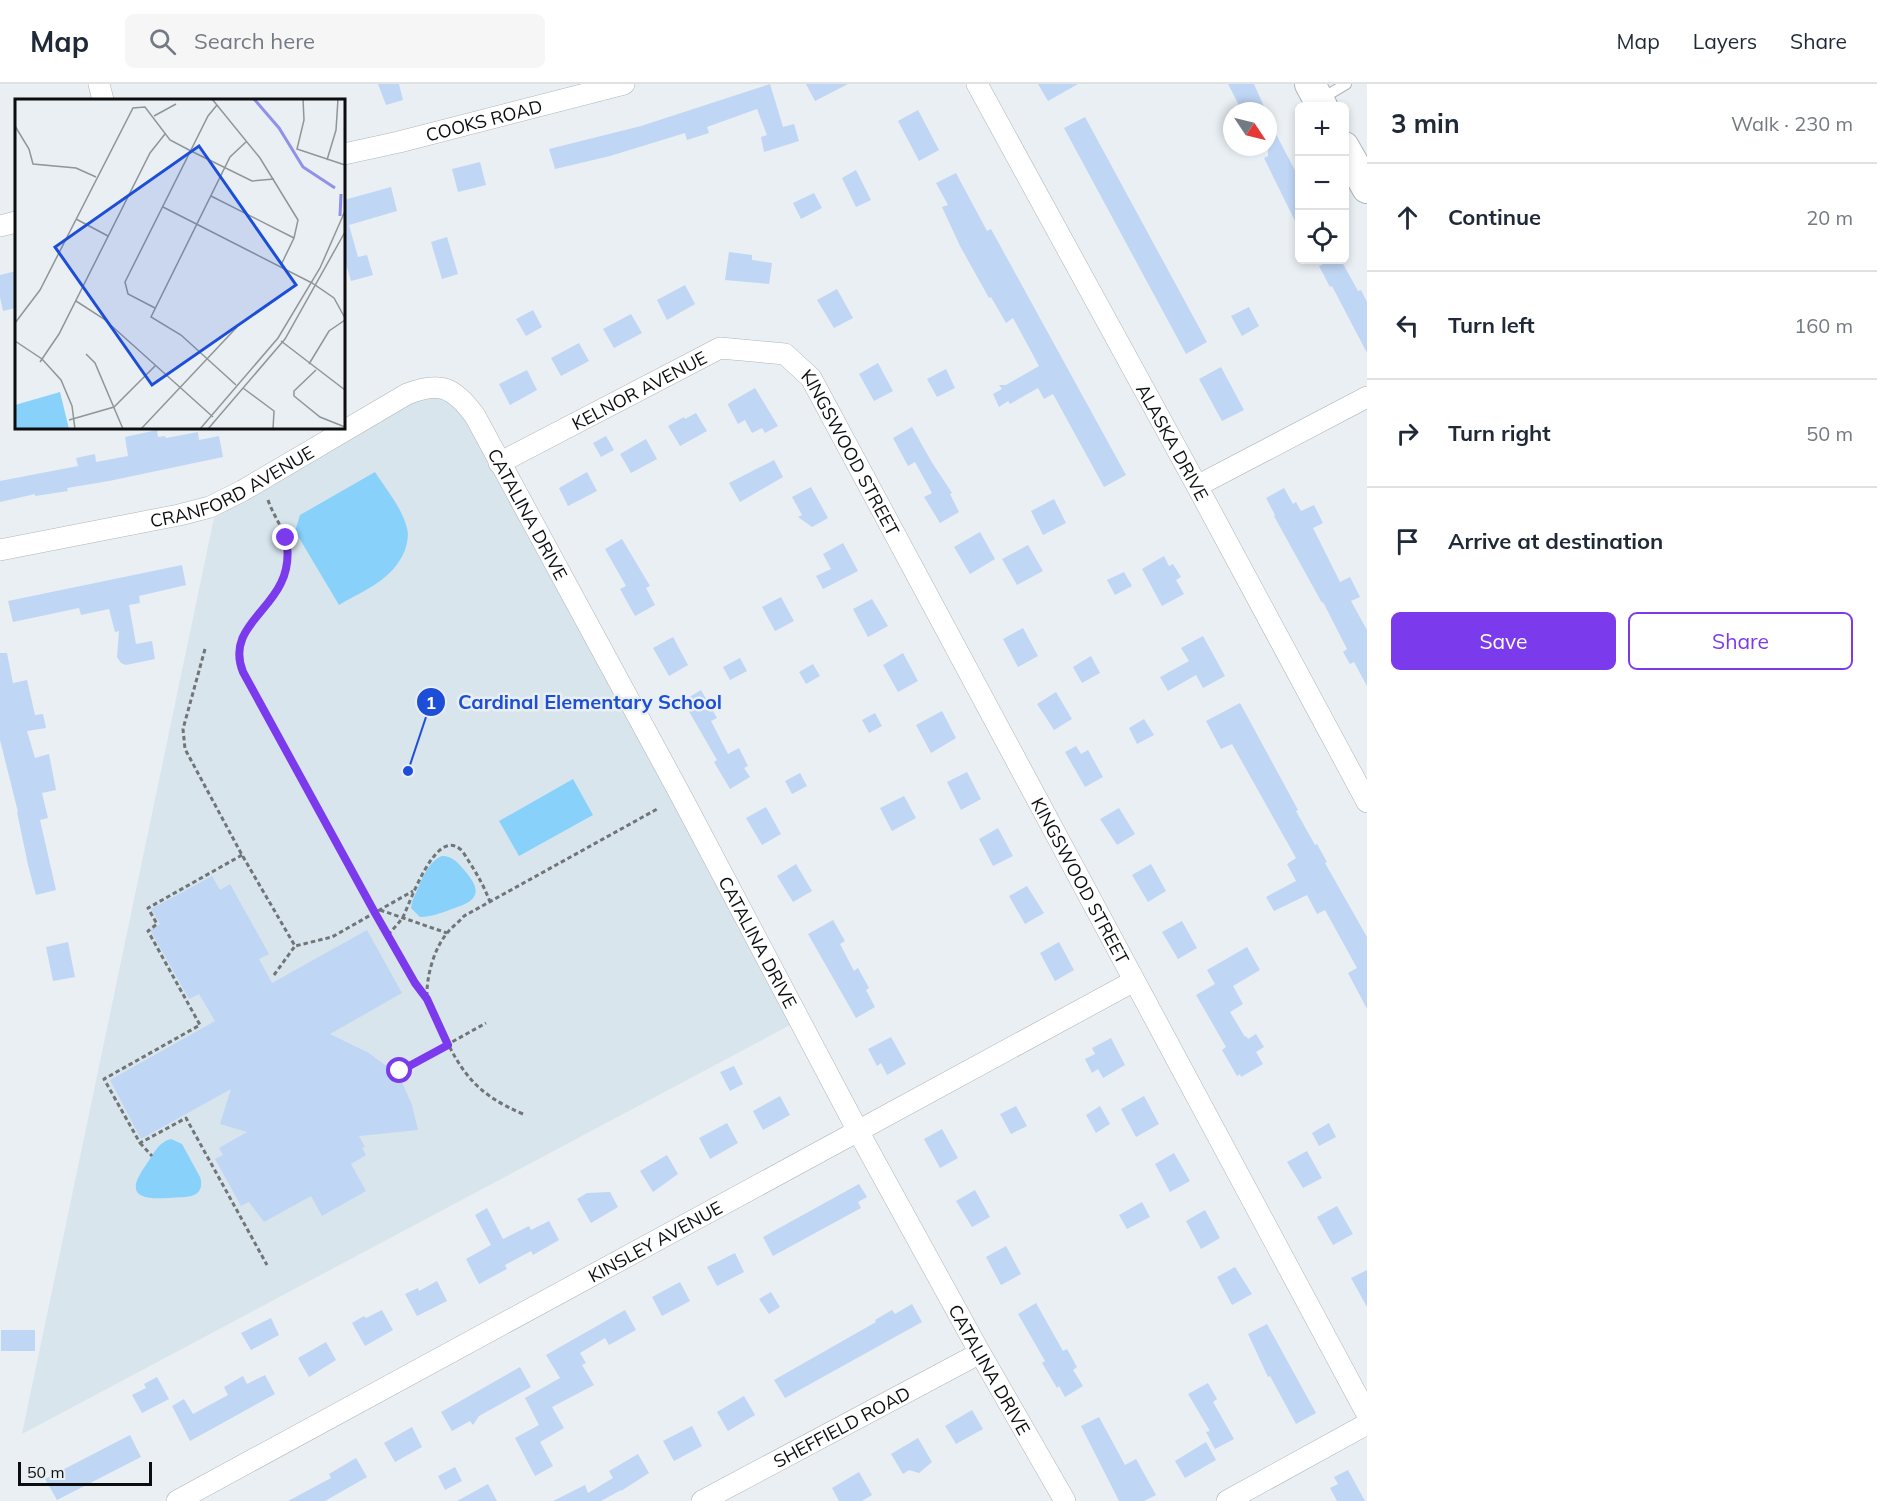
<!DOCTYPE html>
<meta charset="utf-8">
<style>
body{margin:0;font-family:Mulish,sans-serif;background:#f6f6f7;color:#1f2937}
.controls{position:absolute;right:18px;top:18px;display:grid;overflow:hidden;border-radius:9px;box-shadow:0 3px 9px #0003}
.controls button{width:54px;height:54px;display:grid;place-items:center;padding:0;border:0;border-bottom:2px solid #e0e1e3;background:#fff;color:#1f2937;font:30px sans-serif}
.compass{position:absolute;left:1223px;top:18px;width:54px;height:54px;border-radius:50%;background:#fff;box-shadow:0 3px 9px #0003;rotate:125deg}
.scale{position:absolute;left:18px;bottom:15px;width:134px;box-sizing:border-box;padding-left:6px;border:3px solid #0b0d0e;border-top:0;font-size:16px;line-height:21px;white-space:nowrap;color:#0b0d0e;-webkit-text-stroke:4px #e9eff3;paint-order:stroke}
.stop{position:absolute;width:18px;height:18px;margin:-14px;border:4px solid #7c3aed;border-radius:50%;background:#fff}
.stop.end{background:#7c3aed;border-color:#fff;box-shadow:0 2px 6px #0008}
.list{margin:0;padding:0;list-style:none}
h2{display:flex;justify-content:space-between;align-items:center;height:78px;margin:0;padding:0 24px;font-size:26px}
h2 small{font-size:20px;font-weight:400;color:#747a83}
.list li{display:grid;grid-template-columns:39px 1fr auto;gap:18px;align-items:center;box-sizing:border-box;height:108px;padding:0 24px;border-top:2px solid #e0e1e3}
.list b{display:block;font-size:22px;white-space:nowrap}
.list em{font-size:20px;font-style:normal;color:#747a83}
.actions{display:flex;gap:12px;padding:18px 24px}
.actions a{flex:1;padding:14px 0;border:2px solid #7c3aed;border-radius:9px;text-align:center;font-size:21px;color:#7c3aed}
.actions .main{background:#7c3aed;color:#fff}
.icon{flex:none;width:33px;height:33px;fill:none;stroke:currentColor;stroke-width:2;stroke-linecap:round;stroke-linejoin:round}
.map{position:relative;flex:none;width:1367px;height:1417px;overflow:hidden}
header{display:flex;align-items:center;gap:36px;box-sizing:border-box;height:84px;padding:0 30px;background:#fff;border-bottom:2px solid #e0e1e3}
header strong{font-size:28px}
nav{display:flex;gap:33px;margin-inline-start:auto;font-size:21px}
.search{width:420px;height:54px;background:#f6f6f7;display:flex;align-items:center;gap:15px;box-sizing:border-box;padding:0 21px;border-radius:9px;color:#747a83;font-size:22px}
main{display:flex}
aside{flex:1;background:#fff}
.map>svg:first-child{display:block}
</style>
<header>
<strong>Map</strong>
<div class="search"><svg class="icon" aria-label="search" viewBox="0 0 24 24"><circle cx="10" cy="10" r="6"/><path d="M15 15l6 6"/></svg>Search here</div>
<nav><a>Map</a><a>Layers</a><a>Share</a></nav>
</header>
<main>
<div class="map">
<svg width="1367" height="1417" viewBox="0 0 1367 1417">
<rect width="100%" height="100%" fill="#e9eff3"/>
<path fill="#d8e5ed" d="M436,313L451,318L465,332L792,940L22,1350L214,434L404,320L419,315Z"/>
<path fill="#88d1fb" d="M375,388C386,405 402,424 407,444C409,451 407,460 405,466C393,496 366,505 339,521L295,447L300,431Z
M573,695L593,731L519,772L499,737Z
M442,772C453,772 458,779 465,787C483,808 478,817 452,825C441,829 431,833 420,833L411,824L412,818C419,803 426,778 442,772Z
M171,1055L182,1060L200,1093C202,1099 202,1106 196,1110C190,1114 177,1113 169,1114C138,1116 125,1110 146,1081C153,1071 158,1058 171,1055Z"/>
<path fill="#c0d6f5" d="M378,0H399L403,16L386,21Z
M770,0L783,43L794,40L799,57L764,68L761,53L767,51L757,25L707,43L709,49L687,56L685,49L610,72L555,85L549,65L641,42Z
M806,0H848L815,17Z
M1038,0H1078L1048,17Z
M1228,0H1254L1266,27H1242Z
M918,26L939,66L919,77L898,37Z
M1085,33L1207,258L1186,270L1064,44Z
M1268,35L1299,94V145L1264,74L1268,72Z
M480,78L486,101L458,108L452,85Z
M856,86L871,116L856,123L842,94Z
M956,89L987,147L991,145L1126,391L1104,403L1053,310L1044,315L1038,304L1010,320L1008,317L999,323L993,310L1002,305L999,301H1006L1039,282L1013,234L1006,239L991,213L989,214L960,162L942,123L948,121L936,99Z
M391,103L397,127L349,141L358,173L367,171L373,191L351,197L344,173V116Z
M814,109L822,124L801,135L793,119Z
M447,153L458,190L442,195L431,158Z
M729,168L752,171V176L772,179L769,200L725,196Z
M1331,176H1341L1358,207L1361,206L1367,218V269L1332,202L1330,203L1319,182Z
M16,187V224L3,227L0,213V191Z
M685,201L695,220L667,236L657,216Z
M837,205L853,234L834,244L817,216Z
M1249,223L1259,242L1242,252L1231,232Z
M533,226L542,243L526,252L516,235Z
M631,230L642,249L614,264L603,245Z
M579,259L589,277L561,292L551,274Z
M878,279L893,307L874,317L859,290Z
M1221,283L1244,326L1222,337L1199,295Z
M946,285L955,304L937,313L927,295Z
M527,286L537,306L510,321L499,300Z
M755,304L778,342L765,349L762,344L752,349L745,336L738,340L728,321L729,319Z
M696,329L707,347L680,362L668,342L684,333L685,335Z
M912,343L931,377L952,409L950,410L959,428L940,439L924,413L932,409L915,378L908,382L893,354Z
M157,346L158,353L165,352L166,354L198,348L199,356L219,352L223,373L109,397L67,404L68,407L35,412V410L0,418V397L78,382L76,374L95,370L96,378L128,372L125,353Z
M606,352L614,366L601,373L593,359Z
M646,355L657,375L631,389L620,370Z
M774,376L783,393L740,418L729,399Z
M587,388L597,407L568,422L559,404Z
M811,403L828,434L812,443L798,433L802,431L792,413Z
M1284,404L1293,420L1296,418L1301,427L1314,421L1323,439L1313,444L1340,498L1350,493L1360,513L1351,517L1367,546V602L1354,578L1350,580L1343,568L1347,565L1323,518L1322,519L1274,432L1275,431L1266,414Z
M1054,415L1066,439L1043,451L1031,427Z
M980,448L995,475L970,490L954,463Z
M622,455L650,502L646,504L655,521L635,532L620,505L626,502L605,465Z
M843,459L858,487L823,505L816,492L831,485L823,470Z
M1028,461L1043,487L1017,501L1002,475Z
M1164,472L1169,482L1173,480L1181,493L1176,496L1184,510L1162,522L1142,485Z
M182,481L186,501L139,512L140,519L129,521L136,560L152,557L155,575L126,581L121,579L117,573L119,547L115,548L109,525L81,531L79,524L13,538L8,517Z
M1124,488L1132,502L1115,511L1107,496Z
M781,513L794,537L775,547L762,523Z
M872,515L888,542L868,553L853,525Z
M1023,544L1038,572L1018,583L1003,555Z
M1203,552L1225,592L1203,604L1196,591L1168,607L1160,593L1189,577L1181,564Z
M673,553L688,581L669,592L653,564Z
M0,569H7L13,599L27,596L35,631L43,630L46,644L27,647L35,674L49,670L56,706L42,709L48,734L40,736L56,806L36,811L28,781L17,728H18L0,656Z
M903,569L918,597L898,608L883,581Z
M1091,572L1100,589L1082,599L1073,583Z
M740,574L747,587L730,596L723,583Z
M813,580L820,592L806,600L799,588Z
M701,606L717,634L711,637L728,670L739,664L748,682L744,684L750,693L730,705L714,678L717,676L683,617Z
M1056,608L1072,635L1054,646L1037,620Z
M1240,619L1298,726L1296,727L1315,761L1317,760L1327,778L1325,779L1367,853V925L1348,889L1357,884L1325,826L1317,830L1307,811L1274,827L1266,813L1296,797L1287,780L1296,774L1232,660L1221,665L1206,637Z
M942,627L956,654L931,669L916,641Z
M875,629L882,642L869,649L862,636Z
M1144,635L1154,651L1137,660L1129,644Z
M1076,662L1081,670L1088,666L1103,693L1085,703L1065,668Z
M967,688L981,715L961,726L947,698Z
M800,689L807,702L792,710L785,697Z
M904,712L916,734L892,747L880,724Z
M766,723L781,750L762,761L746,734Z
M1119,724L1135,750L1117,761L1100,735Z
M998,744L1013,772L993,782L979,755Z
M796,780L812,807L793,818L777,792Z
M1151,780L1166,807L1148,818L1132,791Z
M212,792L220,806L230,800L269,870L259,875L272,899L367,846L402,909L330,950L369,969L385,981L394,976L405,996L402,998L412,1021L418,1046L359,1052L365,1063L362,1064L366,1071L351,1080L366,1107L322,1132L311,1112L264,1138L249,1118L241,1122L215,1075L223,1071L219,1064L247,1048L220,1040L231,1005L141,1055L110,996L215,937L199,910L189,915L150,846L160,840L151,825Z
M1027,802L1044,829L1025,840L1009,812Z
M833,836L845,857L840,860L854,887L858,884L869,904L866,906L875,923L856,934L808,850Z
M1182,837L1197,864L1178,875L1162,848Z
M68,858L75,893L53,897L46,863Z
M1059,858L1074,886L1055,897L1040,869Z
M1247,863L1260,886L1233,902L1243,920L1230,928L1245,953L1246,952L1248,955L1256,950L1264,963L1256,968L1263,980L1241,993L1240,990L1237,992L1222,966L1226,963L1196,911L1215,900L1207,886Z
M891,953L906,980L887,991L881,979L877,982L868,965Z
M1111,954L1125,981L1103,994L1098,985L1092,989L1085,975L1095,970L1092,964Z
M734,982L743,1000L730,1007L720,988Z
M780,1012L790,1031L763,1046L753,1027Z
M1144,1012L1159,1040L1136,1053L1121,1025Z
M1016,1022L1027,1042L1011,1050L1000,1030Z
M1100,1022L1110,1040L1096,1049L1086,1031Z
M727,1039L738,1059L710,1075L699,1054Z
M1329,1039L1336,1053L1319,1062L1312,1049Z
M942,1045L958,1074L940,1084L924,1055Z
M1307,1067L1322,1094L1303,1104L1287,1078Z
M1174,1069L1190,1097L1170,1108L1155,1080Z
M667,1071L678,1090L653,1108L640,1087Z
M859,1100L867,1113L858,1118L861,1124L773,1172L763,1153Z
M975,1106L990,1133L972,1143L956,1117Z
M610,1108L618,1123L591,1139L577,1115L587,1109Z
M1142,1118L1150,1133L1127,1145L1119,1131Z
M1337,1122L1353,1150L1333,1161L1317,1133Z
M487,1124L503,1155L529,1142L531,1146L549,1137L559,1156L533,1171L531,1167L505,1181L507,1185L479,1200L466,1175L491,1161L475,1131Z
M1205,1126L1220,1154L1201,1165L1186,1137Z
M1006,1162L1021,1190L1001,1201L986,1173Z
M735,1169L744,1188L717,1202L707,1183Z
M1235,1183L1252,1210L1232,1221L1217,1193Z
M1367,1186V1223L1351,1194Z
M437,1197L447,1217L417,1232L405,1210L418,1204L419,1207Z
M680,1198L690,1217L662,1232L652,1213Z
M771,1208L780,1223L769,1230L759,1215Z
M1036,1219L1063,1267L1067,1265L1077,1283L1073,1286L1083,1302L1065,1313L1059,1302L1057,1304L1042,1279L1045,1277L1018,1230Z
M912,1220L922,1238L785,1314L774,1296L876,1238L875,1236L892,1226L895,1230Z
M382,1226L393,1246L365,1262L352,1239L364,1232L366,1234Z
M625,1226L636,1246L609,1261L605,1254L580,1269L586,1279L582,1281L594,1301L552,1323L564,1344L540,1358L553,1382L535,1392L515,1354L539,1341L525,1314L560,1294L546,1271Z
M271,1234L279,1251L251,1266L241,1249Z
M1267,1240L1316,1329L1296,1340L1270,1292L1268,1293L1248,1250Z
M1,1246H35V1267H1Z
M326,1258L336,1276L309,1293L298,1274Z
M520,1283L531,1303L479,1332L473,1341L470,1337L452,1347L441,1328Z
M265,1291L275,1310L190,1357L172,1322L184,1315L193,1330L228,1311L224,1303L243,1292L247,1300Z
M157,1293L169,1315L142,1329L132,1311L146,1304L144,1300Z
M1208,1299L1217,1315L1213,1318L1234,1355L1215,1365L1206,1348L1210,1347L1188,1310Z
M744,1312L755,1331L728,1347L717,1328Z
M972,1326L983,1345L956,1360L945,1342Z
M1099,1333L1125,1381L1136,1375L1156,1411L1144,1417H1119L1081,1342Z
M692,1342L702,1362L674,1377L663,1357Z
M412,1343L422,1363L395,1378L384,1359Z
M130,1351L141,1373L57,1416L45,1395Z
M918,1354L932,1378L919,1389L909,1386L903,1390L891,1370Z
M1206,1358L1216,1376L1185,1394L1175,1377Z
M638,1370L649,1389L621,1407V1406L601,1417H553L585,1401L588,1409L613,1394L609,1387Z
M356,1374L367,1393L325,1417H288L331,1394L329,1390Z
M455,1383L462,1397L445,1406L438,1392Z
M1348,1386L1365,1417H1337L1330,1404L1338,1400L1334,1393Z
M859,1388L872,1411L862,1417H839L832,1404Z
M488,1400L497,1417H457Z"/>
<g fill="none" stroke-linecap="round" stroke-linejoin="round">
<g stroke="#afb5b8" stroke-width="12">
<path id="lane" d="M1321,15L1346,0"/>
</g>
<g stroke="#afb5b8" stroke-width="22">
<g id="street">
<path d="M99,0L103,16"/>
<path id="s1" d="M977,0L1197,402L1367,718"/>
<path id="s2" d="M344,70L399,58L624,0"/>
<path d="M0,142L16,138"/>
<path id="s3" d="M499,379L720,264L785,270L811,294L1367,1330"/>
<path d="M1197,402L1367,313"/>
<path id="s4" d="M0,466L179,431L210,423L242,407L407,310C440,297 454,303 475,332L680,710L858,1047L980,1269L1065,1417"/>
<path id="s5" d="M177,1417L1134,897"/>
<path id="s6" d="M702,1417L980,1269"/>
<path d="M1227,1417L1367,1340"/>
</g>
</g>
<g stroke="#afb5b8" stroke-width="32">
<path id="secondary" d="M1310,0L1322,22
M1344,63L1367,104"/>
</g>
<path stroke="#717577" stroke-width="3" stroke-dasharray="4.5 3" stroke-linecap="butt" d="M268,416C274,434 287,448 288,468C289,517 229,538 241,582L375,829L415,899L427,915
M205,565L183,645L185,665L242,771L295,862L332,853L413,807
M242,771L148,824L157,840L148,847L200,941L104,995L140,1059L186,1034L267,1181
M380,826L447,849
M388,851C393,845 399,839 403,833C410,819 435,744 460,765C463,767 466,773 468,776C477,790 484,802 490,818
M274,891L295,862
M400,987L486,939
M523,1030C476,1010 461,989 440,943C436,935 428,923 427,914C426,893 434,864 448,848C452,843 459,838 464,832L659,724
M140,1059L152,1072"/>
<use href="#lane" stroke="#fff" stroke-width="10"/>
<use href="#street" stroke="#fff" stroke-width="21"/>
<use href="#secondary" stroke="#fff" stroke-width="30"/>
</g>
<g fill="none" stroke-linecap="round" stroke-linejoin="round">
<path stroke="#7c3aed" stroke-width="8" d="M286,454C289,470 288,485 281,499C266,531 227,548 243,588L375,829L415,899L427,915L448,961L400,987"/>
</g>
<g text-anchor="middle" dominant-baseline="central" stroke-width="5" stroke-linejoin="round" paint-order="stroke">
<g font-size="18" fill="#0b0d0e" stroke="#e9eff3">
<text stroke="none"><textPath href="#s2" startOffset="144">COOKS ROAD</textPath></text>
<text stroke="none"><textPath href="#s3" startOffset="158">KELNOR AVENUE</textPath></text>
<text stroke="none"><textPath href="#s1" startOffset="408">ALASKA DRIVE</textPath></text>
<text stroke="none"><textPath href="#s3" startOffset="434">KINGSWOOD STREET</textPath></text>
<text stroke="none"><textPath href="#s4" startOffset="242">CRANFORD AVENUE</textPath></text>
<text stroke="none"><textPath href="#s4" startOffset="633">CATALINA DRIVE</textPath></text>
<text stroke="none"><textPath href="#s3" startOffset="920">KINGSWOOD STREET</textPath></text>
<text stroke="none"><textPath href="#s4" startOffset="1119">CATALINA DRIVE</textPath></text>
<text stroke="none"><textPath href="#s5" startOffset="544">KINSLEY AVENUE</textPath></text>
<text stroke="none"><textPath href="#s4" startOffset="1605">CATALINA DRIVE</textPath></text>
<text stroke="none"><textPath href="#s6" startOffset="158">SHEFFIELD ROAD</textPath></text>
</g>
</g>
<g transform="translate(15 15)">
<rect width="330" height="330" fill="#e9eff3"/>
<path d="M45,293L54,330H0V306Z" fill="#88d1fb"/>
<path fill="none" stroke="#9091e7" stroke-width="3" d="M239,0L264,29L288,68L320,89M325,117L326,95"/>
<path fill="none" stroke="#909597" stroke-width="1.5" d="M197,0L245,59L283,121L279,139L266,166M288,0L289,21L282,50L330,66M139,17L161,5M0,27L14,50L18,65L61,69L81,78M312,61L321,31L323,0M196,97L279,139M148,108L297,184L319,199L330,219M61,120L93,137M61,202L89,220L198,318M140,209L113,195L110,183L193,17L202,6M0,224L25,191L118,9L130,8L155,41L176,52L237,82L259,80M0,242L27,260L46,281L57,307L60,330M266,242L330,291M71,255L80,264L108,330M25,263L44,235L135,54L150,35M294,265L314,232L330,221M301,271L279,292V297L305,318L330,328M221,286L166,236L136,218L215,58L232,42M228,289L259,312L258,330M54,321L99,308L141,266M126,330L222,228M185,330L263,239L305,169L330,112M193,330L270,240L330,133"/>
<path fill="#1d4ed8" fill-opacity="0.15" stroke="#1d4ed8" stroke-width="3" d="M184,47L281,186L137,286L40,148Z"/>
<rect width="330" height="330" fill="none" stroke="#0b0d0e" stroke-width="3"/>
</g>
<path fill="none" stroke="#1d4ed8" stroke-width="2" d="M408 687L431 618"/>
<g fill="#1d4ed8" stroke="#e9eff3" stroke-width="2">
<circle cx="408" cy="687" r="6"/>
<circle cx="431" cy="618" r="15"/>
</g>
<g font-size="18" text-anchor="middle" font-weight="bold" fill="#fff">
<text x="431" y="625">1</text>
</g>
<g font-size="20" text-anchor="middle" font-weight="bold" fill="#1d4ed8" stroke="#e9eff3" stroke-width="5" stroke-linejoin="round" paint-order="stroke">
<text x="590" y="625">Cardinal Elementary School</text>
</g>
</svg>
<div class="controls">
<button>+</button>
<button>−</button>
<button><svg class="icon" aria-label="locate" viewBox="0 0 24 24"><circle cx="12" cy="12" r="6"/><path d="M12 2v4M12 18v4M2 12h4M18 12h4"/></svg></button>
</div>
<svg class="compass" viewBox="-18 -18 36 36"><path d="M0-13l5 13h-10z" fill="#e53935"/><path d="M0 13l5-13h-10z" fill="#747a83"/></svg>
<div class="scale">50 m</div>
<div class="stop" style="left:400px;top:987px"></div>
<div class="stop end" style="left:286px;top:454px"></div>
</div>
<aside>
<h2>3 min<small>Walk · 230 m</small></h2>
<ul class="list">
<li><svg class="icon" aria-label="ahead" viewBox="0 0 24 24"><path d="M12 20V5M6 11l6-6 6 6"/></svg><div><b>Continue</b></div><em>20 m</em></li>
<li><svg class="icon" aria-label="left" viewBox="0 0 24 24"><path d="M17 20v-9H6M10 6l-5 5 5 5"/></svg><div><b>Turn left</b></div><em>160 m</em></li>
<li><svg class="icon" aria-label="right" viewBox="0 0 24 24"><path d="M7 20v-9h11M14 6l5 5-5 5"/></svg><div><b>Turn right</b></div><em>50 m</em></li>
<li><svg class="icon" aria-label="arrive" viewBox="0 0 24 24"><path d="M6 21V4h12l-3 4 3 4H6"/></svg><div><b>Arrive at destination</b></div></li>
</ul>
<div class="actions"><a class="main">Save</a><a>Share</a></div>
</aside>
</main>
